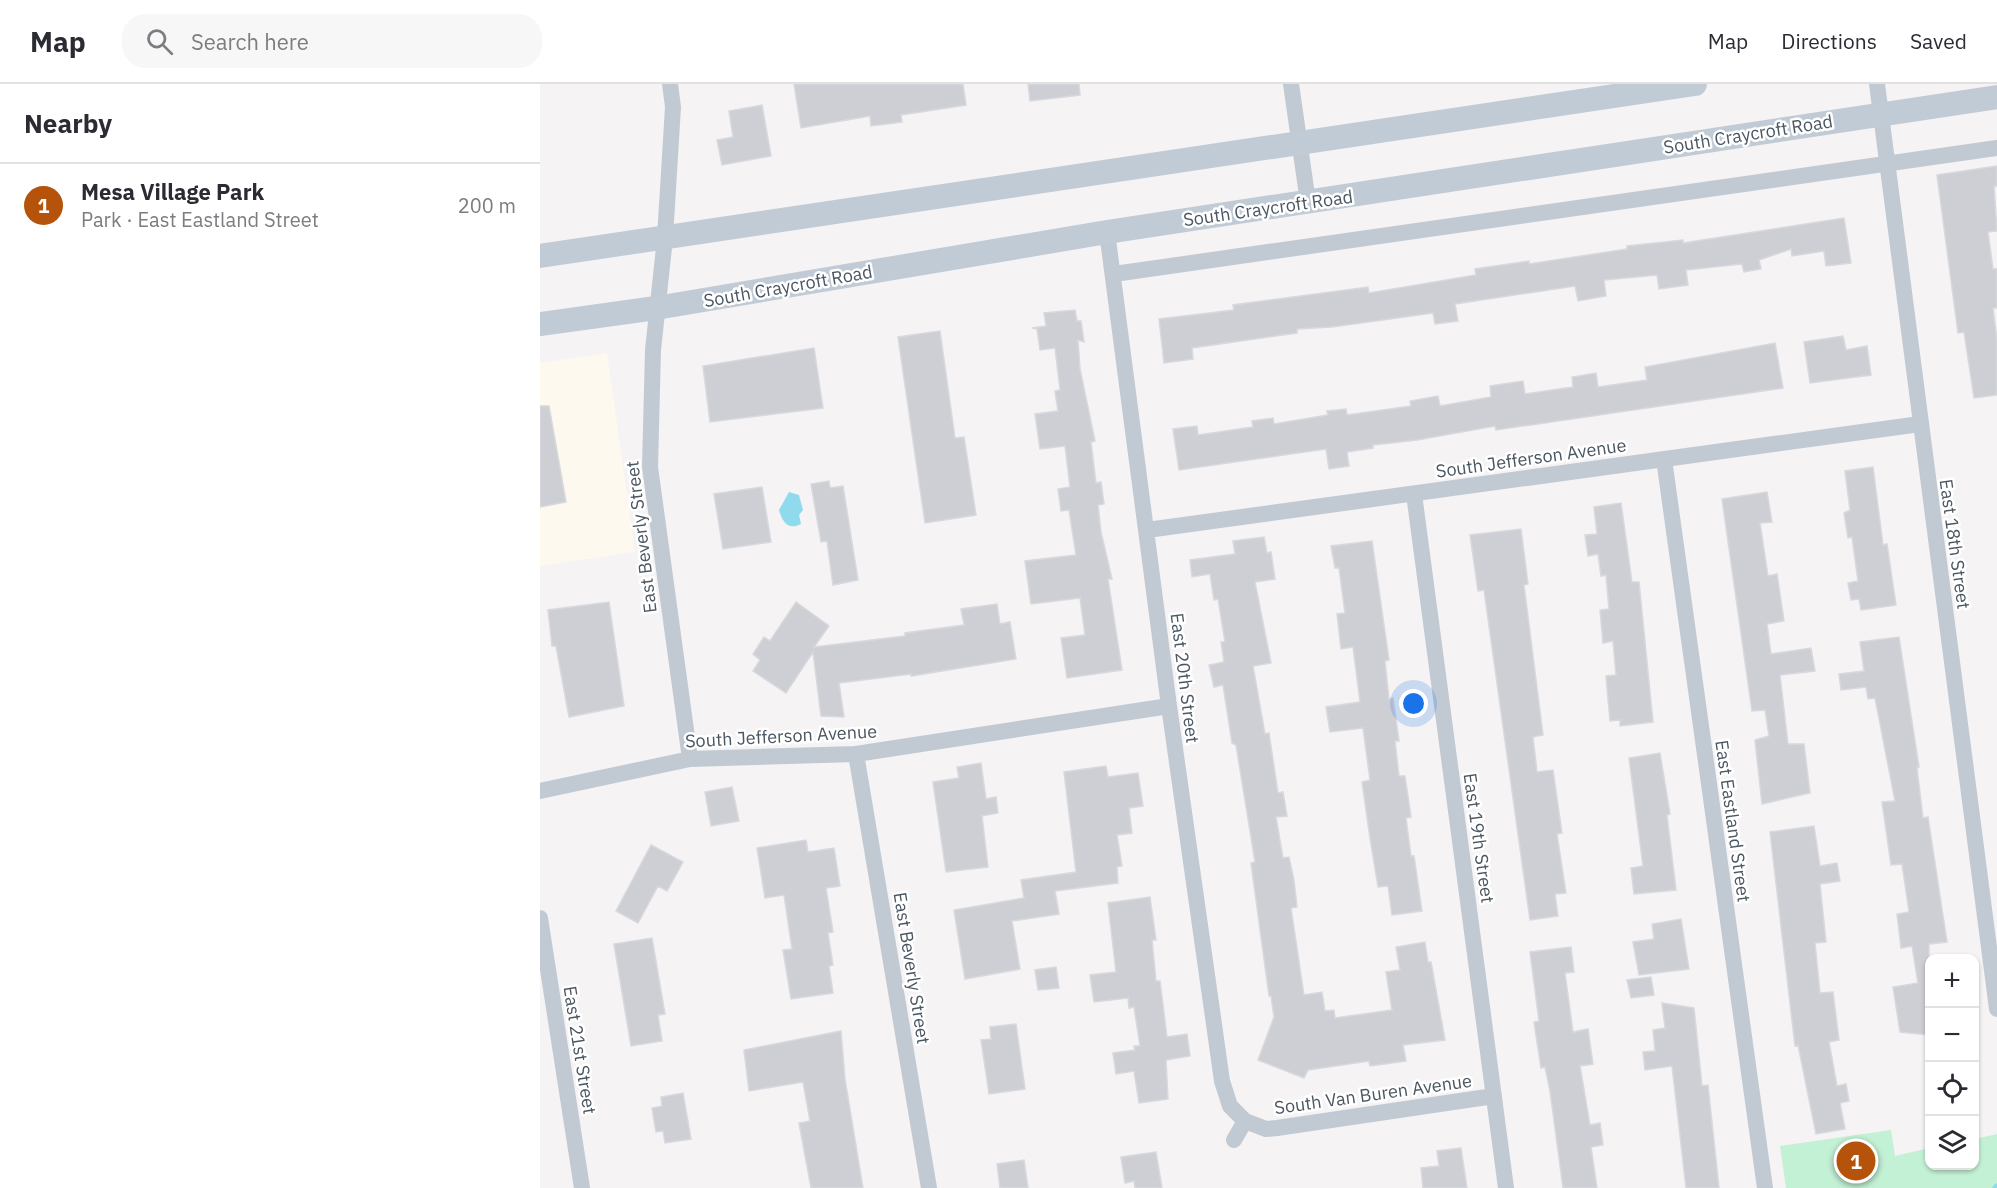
<!DOCTYPE html>
<meta charset="utf-8">
<style>
body{margin:0;font-family:"IBM Plex Sans",sans-serif;background:#f7f7f7;color:#2b2b33}
.controls{position:absolute;right:18px;bottom:18px;display:grid;overflow:hidden;border-radius:12px;box-shadow:0 2px 4px #0004}
.controls button{width:54px;height:54px;display:grid;place-items:center;padding:0;border:0;border-bottom:2px solid #e1e1e2;background:#fff;color:#2b2b33;font:30px sans-serif}
.you{position:absolute;left:874px;top:620px;width:21px;height:21px;margin:-15px;border:4px solid #fff;border-radius:50%;background:#1a73e8;box-shadow:0 0 0 9px #1a73e833}
.badge{display:grid;place-items:center;width:39px;height:39px;border-radius:50%;background:#b45309;color:#fff;font-size:20px;font-weight:700}
.pin{position:absolute;translate:-50% -50%;border:3px solid #fff;box-shadow:0 2px 6px #0006}
.list{margin:0;padding:0;list-style:none}
h2{display:flex;justify-content:space-between;align-items:center;height:78px;margin:0;padding:0 24px;font-size:26px}
h2 small{font-size:20px;font-weight:400;color:#7c7c81}
.list li{display:grid;grid-template-columns:39px 1fr auto;gap:18px;align-items:center;box-sizing:border-box;height:84px;padding:0 24px;border-top:2px solid #e1e1e2}
.list b{display:block;font-size:22px;white-space:nowrap}
.list p{margin:0;font-size:20px;white-space:nowrap;color:#7c7c81}
.list em{font-size:20px;font-style:normal;color:#7c7c81}
.icon{flex:none;width:33px;height:33px;fill:none;stroke:currentColor;stroke-width:2;stroke-linecap:round;stroke-linejoin:round}
.map{position:relative;flex:none;width:1457px;height:1104px;overflow:hidden}
header{display:flex;align-items:center;gap:36px;box-sizing:border-box;height:84px;padding:0 30px;background:#fff;border-bottom:2px solid #e1e1e2}
header strong{font-size:28px}
nav{display:flex;gap:33px;margin-inline-start:auto;font-size:21px}
.search{width:420px;height:54px;background:#f7f7f7;display:flex;align-items:center;gap:15px;box-sizing:border-box;padding:0 21px;border-radius:24px;color:#7c7c81;font-size:22px}
main{display:flex}
aside{flex:1;background:#fff}
.map>svg:first-child{display:block}
</style>
<header>
<strong>Map</strong>
<div class="search"><svg class="icon" aria-label="search" viewBox="0 0 24 24"><circle cx="10" cy="10" r="6"/><path d="M15 15l6 6"/></svg>Search here</div>
<nav><a>Map</a><a>Directions</a><a>Saved</a></nav>
</header>
<main>
<aside>
<h2>Nearby<small></small></h2>
<ul class="list">
<li><span class="badge">1</span><div><b>Mesa Village Park</b><p>Park · East Eastland Street</p></div><em>200 m</em></li>
</ul>
</aside>
<div class="map">
<svg width="1457" height="1104" viewBox="0 0 1457 1104">
<rect width="100%" height="100%" fill="#f5f3f3"/>
<path fill="#fdf9ef" d="M67,269L95,468L0,482V279Z"/>
<path fill="#c3f1d5" d="M1351,1046L1355,1072L1389,1064L1390,1082H1434L1435,1055L1457,1050V1104H1246L1240,1062Z"/>
<path fill="#90daee" d="M249,408L259,411L263,426L259,431L261,440C248,447 242,437 239,426Z"/>
<g fill="none" stroke-linecap="round" stroke-linejoin="round">
<path stroke="#90daee" stroke-width="7" d="M1456,1104L1457,1103"/>
</g>
<path fill="#cdcfd5" stroke="#d7d9de" stroke-width="1.5" d="M254,0H423L426,21L361,31L362,38L331,42L330,32L261,44Z
M488,0H539L540,11L490,17Z
M222,21L231,72L182,81L177,56L193,53L189,27Z
M1457,82V102H1454L1457,147L1448,148L1453,185H1457V224H1453L1457,255V311L1434,314L1424,248L1418,249L1397,91Z
M1304,134L1311,179L1286,182L1284,167L1252,172L1251,165L1219,176L1221,185L1204,188L1202,180L1146,186L1148,201L1119,205L1117,191L1064,196L1066,212L1038,217L1035,202L915,220L918,237L895,240L893,229L792,243L757,245V249L652,264L653,275L624,279L619,235L694,226L693,221L828,203L829,209L936,191L935,185L989,177V180L1087,165V162L1143,156V159Z
M535,226L537,237H541L544,258L538,256L540,285L555,357L551,358L556,399L561,398L564,420L558,421L561,448L572,495H568L582,586L527,594L521,554L545,551L540,514L491,520L485,477L536,471L529,426L521,427L518,405L530,403L525,362L500,365L495,330L518,327L515,307L520,306L515,264L500,266L497,245L492,244L506,242L504,229Z
M400,247L415,354L424,353L436,431L385,439L358,253Z
M1303,252L1306,266L1327,262L1331,291L1270,299L1264,258Z
M1235,259L1243,304L956,346L955,342L877,356L833,361V364L807,368L809,382L789,385L786,365L639,386L633,345L657,342L658,351L713,343L712,337L733,334L734,340L788,331L787,327L806,325L807,331L871,322L870,317L898,312L900,322L951,313L950,302L983,297L985,310L1033,303L1032,293L1056,289L1058,303L1107,296L1105,283Z
M274,264L283,324L170,338L163,282Z
M0,322H9L26,418L0,423Z
M1333,383L1343,461L1347,460L1356,521L1321,526L1319,515L1311,516L1308,499L1318,497L1312,453L1308,454L1304,429L1310,426L1305,387Z
M289,397L290,404L303,402L318,496L293,501L287,457L281,458L271,400Z
M222,403L231,458L183,465L174,410Z
M1227,408L1232,438L1220,439L1228,492L1237,490L1244,537L1227,540L1231,570L1271,564L1275,587L1240,591L1248,660H1264L1270,709L1222,720L1215,656L1229,652L1225,626L1212,627L1182,415Z
M1081,419L1092,498H1099L1113,638L1080,642V636L1070,637L1066,592L1076,591L1073,557L1063,559L1060,526L1069,525L1066,491L1061,492L1058,470L1048,472L1045,451L1057,450L1054,423Z
M981,445L988,500L984,501L1003,651L993,653L997,688L1013,686L1022,749L1017,750L1026,809L1015,810L1018,832L990,836L944,506L938,507L930,451Z
M724,453L727,469L731,468L735,495L715,498L731,579L713,582L725,650L729,649L738,709L743,708L747,732L736,733L743,774L749,773L754,796L757,823L751,824L764,911L782,908L785,927L794,926L795,934L852,926L846,888L860,886L856,863L885,858L888,878H891L905,956L863,961L866,977L830,982L829,977L768,986L764,994L718,976L734,933L731,912H729L711,779L715,778L696,661L692,659L683,601L674,603L669,581L684,578L681,558H685L678,515L674,516L670,490L652,493L650,476L695,470L693,457Z
M832,457L849,576L845,577L849,615L853,614L859,657H855L859,692H865L871,733L866,734L871,772H874L882,827L852,831L848,802L838,803L830,754L822,698L830,696L823,644L790,648L786,623L820,618L813,563L801,565L797,530L805,529L799,484H795L791,462Z
M69,518L84,622L29,633L16,562H12L8,526Z
M256,518L289,542L274,563L365,552V549L424,541L421,525L457,520L460,540L470,538L476,575L371,592V590L299,599L304,633L281,632L273,568L246,609L213,587L220,576L213,570L224,553L230,557Z
M1359,553L1379,683L1377,684L1383,734L1388,733L1407,858L1389,860V951L1360,948L1353,903L1378,899L1372,862L1361,864L1357,830L1369,828L1362,780L1351,781L1342,718L1355,717L1335,614L1328,615L1326,603L1301,606L1299,590L1324,587L1320,558Z
M1120,669L1130,730L1127,731L1136,806L1094,810L1091,784L1103,782L1089,674Z
M441,679L446,715L456,713L458,729L442,732L448,783L406,788L393,698L419,694L417,683Z
M566,682L568,693L598,689L603,722L589,724L592,749L577,751L582,782L577,783L578,799L515,807L519,830L472,837L480,885L425,895L414,826L484,814L481,796L536,788L524,688Z
M192,703L199,737L171,742L165,708Z
M1274,742L1280,782L1297,779L1300,797L1280,800L1286,858L1275,859L1280,909L1293,908L1299,956L1289,958L1297,1002L1306,1000L1309,1017L1300,1019L1305,1045L1276,1050L1258,961L1255,962L1230,748Z
M266,756L268,768L294,764L300,802L286,804L293,848L288,849L293,881L289,882L293,909L251,915L243,866L252,865L244,811L225,814L217,764Z
M111,761L143,778L127,807L118,802L98,839L76,827Z
M610,813L616,856H612L616,897H620L627,953L647,950L650,972L626,976L628,1015L599,1019L594,987L576,990L573,969L595,966L594,962H600L594,923L589,924L588,914L554,918L550,891L576,888L568,819Z
M1141,835L1149,885L1099,891L1093,858L1114,855L1112,840Z
M112,854L125,930L118,931L122,957L91,962L74,860Z
M1031,863L1034,888L1025,889L1033,948L1048,945L1053,980L1040,982L1050,1041L1060,1039L1063,1061L1051,1063L1057,1104H1023L1010,1007L1005,983L1001,984L994,938L999,937L990,868Z
M516,883L519,904L498,906L495,886Z
M1111,893L1114,911L1091,914L1087,896Z
M1122,919L1154,924L1162,1002L1168,1001L1179,1104H1146L1132,982L1105,986L1103,968L1115,967L1113,946L1125,944Z
M476,940L485,1005L449,1010L441,956L451,955L450,943Z
M301,947L305,995L323,1104H271L259,1039L270,1037L263,998L209,1007L204,966Z
M143,1009L151,1055L125,1059L123,1047L116,1048L112,1024L122,1022L121,1013Z
M921,1064L927,1104H883L881,1084L899,1082L897,1067Z
M616,1068L622,1104H595L594,1097L585,1099L581,1073Z
M484,1076L488,1104H460L457,1080Z"/>
<g fill="none" stroke-linecap="round" stroke-linejoin="round">
<path stroke="#c1cad2" stroke-width="16" d="M130,0L133,23L125,154L113,266L110,383L150,675
M751,0L768,118
M1337,0L1457,925
M567,148L629,622L682,997L690,1022L705,1037
M574,190L1457,64
M1124,375L1225,1104
M874,410L966,1104
M607,446L1380,340
M316,670L389,1104
M0,707L150,675L316,670L629,622
M0,834L42,1104
M694,1056L705,1037L726,1045L737,1044L954,1012"/>
<path stroke="#c1cbd6" stroke-width="24" d="M0,172L1155,0
M0,240L116,224L567,148L1457,13"/>
</g>
<g text-anchor="middle" dominant-baseline="central" stroke-width="5" stroke-linejoin="round" paint-order="stroke">
<g font-size="18" fill="#4a5661" stroke="#fff">
<text transform="translate(1208 50) rotate(-9)">South Craycroft Road</text>
<text transform="translate(728 124) rotate(-8)">South Craycroft Road</text>
<text transform="translate(248 202) rotate(-10)">South Craycroft Road</text>
<text transform="translate(991 374) rotate(-8)">South Jefferson Avenue</text>
<text transform="translate(101 453) rotate(-97)">East Beverly Street</text>
<text transform="translate(1415 460) rotate(82)">East 18th Street</text>
<text transform="translate(645 594) rotate(83)">East 20th Street</text>
<text transform="translate(241 652) rotate(-3)">South Jefferson Avenue</text>
<text transform="translate(1193 737) rotate(82)">East Eastland Street</text>
<text transform="translate(939 754) rotate(82)">East 19th Street</text>
<text transform="translate(372 884) rotate(81)">East Beverly Street</text>
<text transform="translate(40 966) rotate(81)">East 21st Street</text>
<text transform="translate(833 1010) rotate(-8)">South Van Buren Avenue</text>
</g>
</g>
</svg>
<div class="controls">
<button>+</button>
<button>−</button>
<button><svg class="icon" aria-label="locate" viewBox="0 0 24 24"><circle cx="12" cy="12" r="6"/><path d="M12 2v4M12 18v4M2 12h4M18 12h4"/></svg></button>
<button><svg class="icon" aria-label="layers" viewBox="0 0 24 24"><path d="M12 4l9 5-9 5-9-5zM3 14l9 5 9-5"/></svg></button>
</div>
<div class="you"></div>
<div class="pin badge" style="left:1316px;top:1077px">1</div>
</div>
</main>
